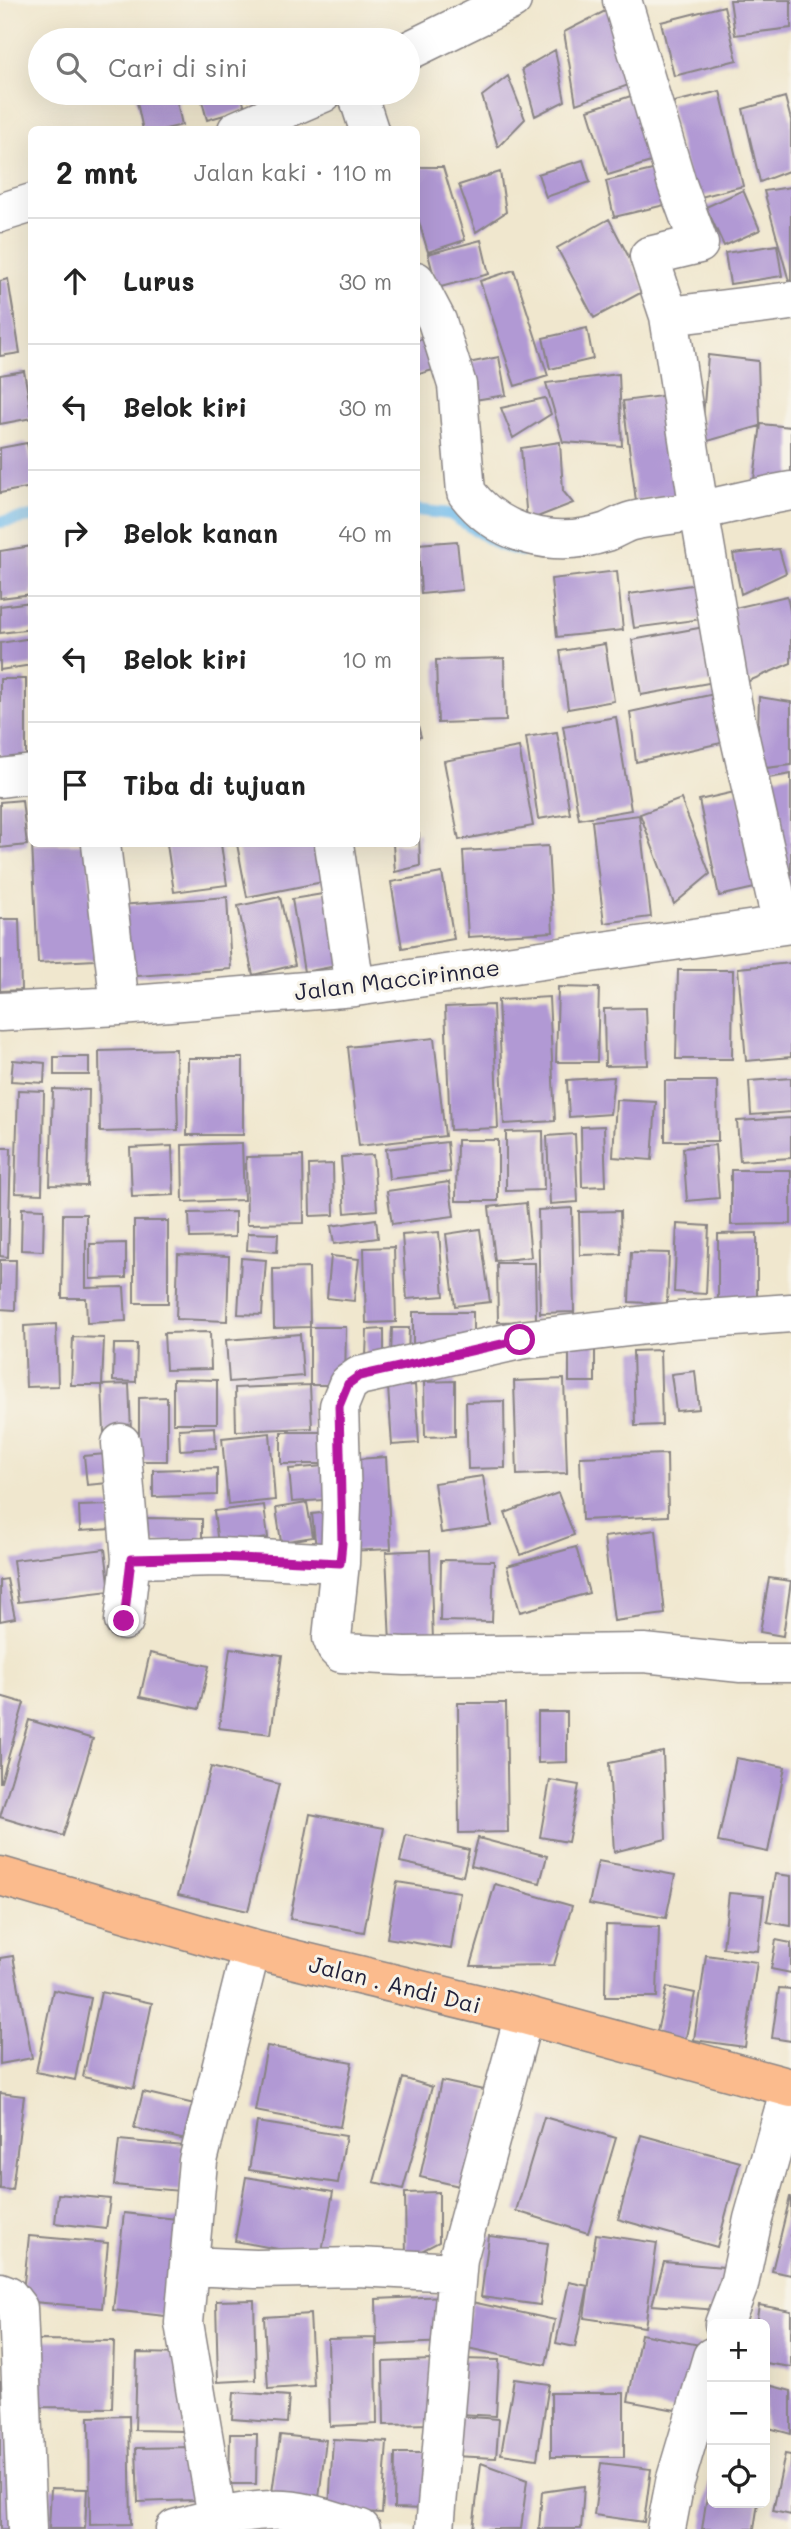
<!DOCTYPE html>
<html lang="id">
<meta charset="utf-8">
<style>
body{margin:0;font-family:Mali,sans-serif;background:#f2f2f2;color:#222}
.controls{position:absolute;right:21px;bottom:21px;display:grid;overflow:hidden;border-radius:10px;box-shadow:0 7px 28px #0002}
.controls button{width:63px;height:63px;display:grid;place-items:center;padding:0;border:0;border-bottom:2px solid #e0e0e0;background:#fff;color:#222;font:35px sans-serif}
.stop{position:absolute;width:21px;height:21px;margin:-16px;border:5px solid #b5179e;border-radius:50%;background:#fff}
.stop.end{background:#b5179e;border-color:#fff;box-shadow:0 2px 7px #0008}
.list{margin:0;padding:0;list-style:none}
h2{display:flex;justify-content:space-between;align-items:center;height:91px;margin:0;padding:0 28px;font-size:30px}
h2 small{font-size:23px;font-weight:400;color:#767676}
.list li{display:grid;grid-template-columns:46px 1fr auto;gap:21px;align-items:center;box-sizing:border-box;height:126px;padding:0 28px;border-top:2px solid #e0e0e0}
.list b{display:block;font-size:26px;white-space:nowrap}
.list em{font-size:23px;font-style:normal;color:#767676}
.icon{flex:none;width:38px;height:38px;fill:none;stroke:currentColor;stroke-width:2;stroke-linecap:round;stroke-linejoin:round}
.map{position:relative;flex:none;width:791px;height:2529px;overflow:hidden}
.search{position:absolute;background:#fff;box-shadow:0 7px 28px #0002;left:28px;top:28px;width:392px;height:77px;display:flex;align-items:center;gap:18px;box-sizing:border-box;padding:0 24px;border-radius:38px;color:#767676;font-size:26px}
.panel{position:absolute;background:#fff;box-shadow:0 7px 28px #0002;left:28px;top:126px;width:392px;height:721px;border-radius:10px}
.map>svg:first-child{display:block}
</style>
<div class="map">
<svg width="791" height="2529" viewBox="0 0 791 2529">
<rect width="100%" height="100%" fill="#f7f3e8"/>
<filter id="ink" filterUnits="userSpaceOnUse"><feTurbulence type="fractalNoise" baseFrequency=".0143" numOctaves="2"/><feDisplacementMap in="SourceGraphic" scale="14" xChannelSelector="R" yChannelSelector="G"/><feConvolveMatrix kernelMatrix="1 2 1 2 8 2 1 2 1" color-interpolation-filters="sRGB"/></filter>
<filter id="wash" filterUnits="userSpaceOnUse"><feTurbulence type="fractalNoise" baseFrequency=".00686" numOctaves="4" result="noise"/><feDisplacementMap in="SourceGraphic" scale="28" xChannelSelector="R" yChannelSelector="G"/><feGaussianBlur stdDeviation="1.57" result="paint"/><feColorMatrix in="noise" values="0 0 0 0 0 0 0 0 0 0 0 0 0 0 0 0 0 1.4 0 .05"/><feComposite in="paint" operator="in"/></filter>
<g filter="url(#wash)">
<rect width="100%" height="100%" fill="#f0e7ce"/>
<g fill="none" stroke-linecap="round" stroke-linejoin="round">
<path stroke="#75beed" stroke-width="12" d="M416,510L450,514L499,545L522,551
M0,522L32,517"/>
</g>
<g id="blocks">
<path fill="#b199d4" d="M730,0H791V28L735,35Z
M615,6L637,82L576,104L564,32Z
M724,6L737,60L674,76L661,22Z
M555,50L565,101L535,116L522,69Z
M508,76L525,119L498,147L482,96Z
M720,91L743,186L693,199L670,103Z
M643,92L664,158L608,175L588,110Z
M135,93H175L182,125L162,130H143Z
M200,93H241L245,109L207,120Z
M252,93H299L257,111Z
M785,97L791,120V170L760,182L743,109Z
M583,160L590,182L546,197L538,174Z
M416,167H443L465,240L428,252L416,212Z
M665,167L673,203L614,217L606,181Z
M500,172L506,212L476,232L459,185Z
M791,187V285H790L764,191Z
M743,190L760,230L724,246L706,207Z
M609,219L646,290L594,318L557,248Z
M481,240L489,274L437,288L428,254Z
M777,245L782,276L730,284L725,253Z
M514,270L548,376L515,386L480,281Z
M8,279L20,353L0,356V281Z
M587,328L593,359L550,369L543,338Z
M427,338L436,369L416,375V341Z
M708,355L758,361L760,426L701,443Z
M499,357L506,395L474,400L468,363Z
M24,371L32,418L0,424V375Z
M619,374L622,446L563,442L546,383Z
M676,394L689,494L636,501L623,401Z
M545,398L551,414L513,438L501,408Z
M761,424L791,427V481L753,487Z
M560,442L563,491L573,503L527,521L521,448Z
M27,443L32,465V487L0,493V448Z
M457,541L462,590L421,594L418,544Z
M32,546V594L0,598V551Z
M779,549L786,573L741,594L733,554Z
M617,571L623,630L557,637L551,579Z
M705,583L710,618L634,628L629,594Z
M787,596L791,615V663L735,687L730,609Z
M32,602V629L0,633V606Z
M710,626L720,681L641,695L632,640Z
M32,638V665L0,670V643Z
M605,644L614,701L568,709L560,651Z
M504,658L506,721L438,723L436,660Z
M0,679H26V769H0Z
M724,692L730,741L636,762L630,712Z
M759,697L791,702V765L757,769Z
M616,717L631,810L579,819L563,726Z
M416,718L421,737L416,738Z
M557,732L570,814L538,819L526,737Z
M519,747L533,826L459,840L444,761Z
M791,774V902L757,780Z
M739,791L759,887L719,896L699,800Z
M681,799L710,874L674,904L640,814Z
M22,800L27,845L0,848V802Z
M639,815L651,917L604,923L592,821Z
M416,833H419L420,866L395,872L393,844H416Z
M32,844H88L95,960L38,963Z
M167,844H221L227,885L174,892Z
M237,844H331L338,879L247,897Z
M548,846L553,932L468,937L463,851Z
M442,873L454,939L402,948L391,882Z
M335,892L347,964L304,972L292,899Z
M227,897L231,969L125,977L120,905Z
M280,897L295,965L253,975L238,906Z
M0,919H19L21,990L0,991Z
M791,963V1057L746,1061L738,968Z
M678,970H733L732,1059H676Z
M558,987L599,988L597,1062H556Z
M549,997L555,1121L504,1124L498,1000Z
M493,1005L498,1128L450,1130L445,1007Z
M646,1008L648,1065L605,1066L604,1009Z
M434,1038L445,1136L359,1146L348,1047Z
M176,1049L178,1130L100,1132L99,1051Z
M54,1057H89V1075H54Z
M188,1058H243V1135H187Z
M13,1060L45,1063L44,1083L11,1081Z
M614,1077L610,1114L569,1117L567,1080Z
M791,1078V1112L751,1115L749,1081Z
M665,1081H717L718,1141H665Z
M53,1089L89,1090L87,1186L50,1185Z
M18,1090L44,1091L42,1194L15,1193Z
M616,1100L656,1102L652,1160L613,1157Z
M791,1118V1158L740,1161L737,1121Z
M604,1126L606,1186L582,1187L581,1127Z
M543,1131L544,1190L506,1191V1132Z
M575,1134L578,1202L550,1204L547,1136Z
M457,1140H498V1201H456Z
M447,1142L450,1172L389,1179L386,1149Z
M242,1143L244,1200L183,1202L182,1145Z
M715,1145L719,1198L687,1201L683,1148Z
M172,1146L174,1195L132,1197L130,1148Z
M0,1148H11L8,1257L0,1256Z
M373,1155L377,1210L345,1213L341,1157Z
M303,1156L304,1223L247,1224L246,1157Z
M333,1164L334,1215L310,1216L309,1165Z
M731,1170H791V1224L731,1225Z
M449,1182L454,1216L392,1224L387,1191Z
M526,1203L531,1257L495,1261L489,1207Z
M22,1208L44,1209L43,1251L21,1250Z
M572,1208L574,1312L540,1313L538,1210Z
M620,1211L621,1254L580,1255L579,1212Z
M235,1212V1237L190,1238L189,1213Z
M63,1214H86V1288L124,1287L126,1321L87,1323L86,1298H62Z
M376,1219L378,1238L334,1244L331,1226Z
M134,1221H168V1303H134Z
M677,1224L709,1226L706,1294L674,1292Z
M480,1229L490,1302L455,1306L446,1234Z
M439,1232L444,1296L407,1299L402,1235Z
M248,1233L278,1234L277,1252L247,1250Z
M757,1233V1299H718V1234Z
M126,1243V1278L90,1279V1244Z
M394,1247L396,1322L366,1323L364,1248Z
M631,1252L669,1253L667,1304L629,1302Z
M178,1254L229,1256L227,1321L176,1319Z
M331,1256L359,1259L354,1301L327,1298Z
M241,1258L266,1260L262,1315L238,1314Z
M0,1260H16L15,1310L0,1309Z
M497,1263H535L536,1321L498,1322Z
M309,1268L310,1327L274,1328L273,1269Z
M413,1312H473V1356H413Z
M56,1324L58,1386L26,1387L24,1326Z
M310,1327H346L345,1385H310Z
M392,1328H409L408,1358L391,1357Z
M384,1329V1357H366L367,1330Z
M210,1332L211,1369L166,1370L164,1333Z
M300,1334L303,1376L229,1382L226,1340Z
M73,1337L104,1338L102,1385H71Z
M595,1339V1382H569V1340Z
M114,1344H137L136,1382L113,1381Z
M660,1350L662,1425L635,1426L633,1351Z
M695,1371L699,1409L676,1411L671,1374Z
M173,1379L217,1380V1423H173Z
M564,1379L567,1473L517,1475L514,1381Z
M455,1381V1436L425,1437L424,1382Z
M129,1384L131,1431L104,1432L102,1385Z
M310,1385L312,1428L236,1431L235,1388Z
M415,1385L419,1443L392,1445L388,1387Z
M167,1397V1461H139V1398Z
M504,1401L505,1468L468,1469L466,1402Z
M215,1427L216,1448L180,1450L179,1429Z
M281,1432H325V1464H281Z
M270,1433L275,1500L228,1505L222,1438Z
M116,1453L119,1482L87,1485L84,1456Z
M667,1454L668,1516L582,1520L580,1457Z
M386,1457L391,1549L348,1551L343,1460Z
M336,1465L339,1499L292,1502L289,1469Z
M217,1468V1495L153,1497V1470Z
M483,1476L491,1526L441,1533L434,1483Z
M558,1493L574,1535L521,1555L505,1513Z
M307,1503L313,1537L281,1542L276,1508Z
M110,1505L112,1529L80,1531L79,1506Z
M264,1505L268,1538L218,1545L214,1511Z
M331,1512L337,1553L317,1556L312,1514Z
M147,1518L202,1519V1543H148Z
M656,1530L665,1614L614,1621L604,1537Z
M576,1547L589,1593L520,1612L507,1566Z
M105,1549L110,1591L18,1602L13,1560Z
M430,1550L433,1641L390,1644L386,1552Z
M441,1560L494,1561L492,1622L440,1621Z
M769,1578L791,1581L783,1636L760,1632Z
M7,1579L15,1618L0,1621V1580Z
M230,1648L282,1655L271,1734L219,1728Z
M150,1653L209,1666L199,1709L140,1697Z
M0,1696L24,1703L1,1782H0Z
M458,1703H506L508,1832L459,1833Z
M538,1712H567V1762L538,1763Z
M29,1720L93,1739L63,1836L0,1817Z
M663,1752L666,1839L614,1852L609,1763Z
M736,1758L785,1767L768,1852L718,1842Z
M211,1767L279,1784L248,1911L178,1895Z
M550,1780L579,1785L568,1842L540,1837Z
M310,1814L384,1828L364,1932L290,1919Z
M406,1835L469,1850L463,1876L400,1862Z
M478,1838L547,1856L540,1883L471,1866Z
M598,1861L675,1875L666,1918L589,1904Z
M775,1874L791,1876V1926L767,1922Z
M397,1882L460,1892L451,1949L387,1938Z
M495,1884L572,1906L554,1965L471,1966Z
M729,1893L764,1896L758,1951L723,1948Z
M606,1925L659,1927L657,1997H605Z
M776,1940L791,1943V1973L771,1969Z
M706,1955L757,1962L745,2047L694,2040Z
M13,1956L32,2058L0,2064V1958Z
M667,1987L695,1993L685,2042L656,2036Z
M779,1988L791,1989V2041L772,2038Z
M53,1990L91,1998L75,2080L36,2072Z
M101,1992L152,2003L134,2088L83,2077Z
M267,2046L352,2062L340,2127L255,2111Z
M403,2078L432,2087L403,2189L374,2182Z
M441,2081L488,2091L468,2188L420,2177Z
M143,2092L203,2106L194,2142L134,2128Z
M0,2093L24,2096L12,2190L0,2189Z
M544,2117L616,2138L588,2233L516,2211Z
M257,2122L346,2136L338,2183L249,2170Z
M641,2135L740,2162L717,2247L618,2219Z
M119,2140L184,2146L180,2191L114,2185Z
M246,2177L333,2192L321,2257L235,2241Z
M439,2192V2242L406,2259L405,2193Z
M58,2194L110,2199L106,2229L55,2223Z
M790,2197H791V2275L772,2271Z
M124,2213L185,2220L173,2317L113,2310Z
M596,2234L657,2243L645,2327L584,2318Z
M29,2236L108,2243L102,2308L22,2301Z
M489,2236L548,2243L540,2305L481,2297Z
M664,2262L735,2268L718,2310L652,2305Z
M569,2282L588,2286L575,2347L556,2343Z
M446,2296L448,2342L377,2345L376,2299Z
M254,2300L256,2380L218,2382L216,2301Z
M472,2302L555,2320L546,2365L463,2347Z
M759,2305L791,2311V2367L765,2363V2324H756Z
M310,2314L314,2386L268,2389L264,2317Z
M641,2334L700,2345L686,2412L628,2401Z
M376,2338L377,2424L330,2426L328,2339Z
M38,2340L114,2341L112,2408L37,2407Z
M137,2353L186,2354L184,2431L135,2430Z
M462,2359L499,2360L496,2416L460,2414Z
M431,2360L432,2424L384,2425L383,2362Z
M514,2379L549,2384L537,2459L501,2454Z
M0,2380L5,2407L0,2408Z
M765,2384L791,2391V2434L765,2427Z
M234,2392L289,2396L287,2423L232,2419Z
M551,2393H624V2457H551Z
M5,2416L14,2529H0V2417Z
M129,2416L131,2524L90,2525L89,2417Z
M455,2416L499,2419L496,2458L453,2456Z
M230,2434H257L256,2484H229Z
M280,2435L326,2440L318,2506L271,2500Z
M333,2439L387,2442L382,2513L329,2510Z
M193,2447L195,2500L138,2502L136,2448Z
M395,2453H429L428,2509L394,2508Z
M785,2454L791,2455V2515L773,2511Z
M481,2463L527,2480L521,2529H473Z
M601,2463L651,2469L644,2522L594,2515Z
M711,2469L712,2503H758L754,2529H702Z
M584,2486L581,2529H539L542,2492Z
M51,2488L87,2489L85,2529H49Z"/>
</g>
</g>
<g filter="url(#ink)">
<use href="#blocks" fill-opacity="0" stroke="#898484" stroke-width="2"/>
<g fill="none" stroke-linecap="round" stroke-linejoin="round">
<g stroke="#898484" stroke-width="41">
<path id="street" d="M622,0L677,184L699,244L649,256L669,316L699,510L733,707L782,925
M408,51L512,0
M357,93L369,130
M237,130L323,93
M0,213L32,203
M416,281L437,321L457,385L466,492C499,536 555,549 607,532C615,529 623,523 632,521C654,516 678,515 701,510C731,504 761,496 791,491
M669,316L791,301
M0,778L32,774
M101,844L120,1006
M334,844L355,987
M0,1012L120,1006L355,987L791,924
M121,1443L131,1559L219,1557L340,1563L332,1638L336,1648L341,1653L405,1656L644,1653L741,1663H791
M340,1563L342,1504L339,1406L348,1384L359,1376L520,1340L679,1321L791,1313
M124,1621L131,1559
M189,2266L256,2269L357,2267L457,2272
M0,2292L8,2295L18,2308L27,2529
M724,2324L739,2285L753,2219L790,2088
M217,2517L184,2323L198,2161L251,1949
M175,2529C206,2520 238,2511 271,2510C301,2508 332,2520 361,2529
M435,2529L458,2259L524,2015
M666,2529L675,2482L712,2357"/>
</g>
<g stroke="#898484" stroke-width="41">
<path id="highway" d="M0,1876L251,1949L524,2015L791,2088"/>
</g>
<use href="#street" stroke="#fff" stroke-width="38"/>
<use href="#highway" stroke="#fbbb8d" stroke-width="38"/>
</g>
</g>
<g fill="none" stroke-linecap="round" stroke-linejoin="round" filter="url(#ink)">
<path stroke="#b5179e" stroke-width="9" d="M124,1621L131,1559L219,1557L340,1563L342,1543L339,1406L348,1384L359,1376L520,1340"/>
</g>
<g text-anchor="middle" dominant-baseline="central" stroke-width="6" stroke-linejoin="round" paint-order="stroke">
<g font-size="23" fill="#22223b" stroke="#f7f3e8">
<text transform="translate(397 979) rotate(-7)">Jalan Maccirinnae</text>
<text transform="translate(395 1984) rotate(14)">Jalan . Andi Dai</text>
</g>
</g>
</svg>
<div class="controls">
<button>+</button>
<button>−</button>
<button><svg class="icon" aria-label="locate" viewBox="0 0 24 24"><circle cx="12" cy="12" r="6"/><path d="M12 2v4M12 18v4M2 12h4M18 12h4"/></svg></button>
</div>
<div class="stop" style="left:520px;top:1340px"></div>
<div class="stop end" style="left:124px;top:1621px"></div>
<div class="search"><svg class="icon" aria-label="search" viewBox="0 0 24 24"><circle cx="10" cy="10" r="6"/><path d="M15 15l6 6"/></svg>Cari di sini</div>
<section class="panel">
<h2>2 mnt<small>Jalan kaki · 110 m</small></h2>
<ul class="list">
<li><svg class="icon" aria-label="ahead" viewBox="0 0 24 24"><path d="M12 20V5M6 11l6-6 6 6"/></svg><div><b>Lurus</b></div><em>30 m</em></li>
<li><svg class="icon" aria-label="left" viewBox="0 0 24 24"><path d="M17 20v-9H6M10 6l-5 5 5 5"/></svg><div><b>Belok kiri</b></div><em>30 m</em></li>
<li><svg class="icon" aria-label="right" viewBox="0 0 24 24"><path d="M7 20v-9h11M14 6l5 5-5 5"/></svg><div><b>Belok kanan</b></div><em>40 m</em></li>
<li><svg class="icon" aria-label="left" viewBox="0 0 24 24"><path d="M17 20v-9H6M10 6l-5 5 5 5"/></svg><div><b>Belok kiri</b></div><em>10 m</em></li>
<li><svg class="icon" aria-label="arrive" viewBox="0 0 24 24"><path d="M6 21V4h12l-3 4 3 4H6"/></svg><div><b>Tiba di tujuan</b></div></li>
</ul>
</section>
</div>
